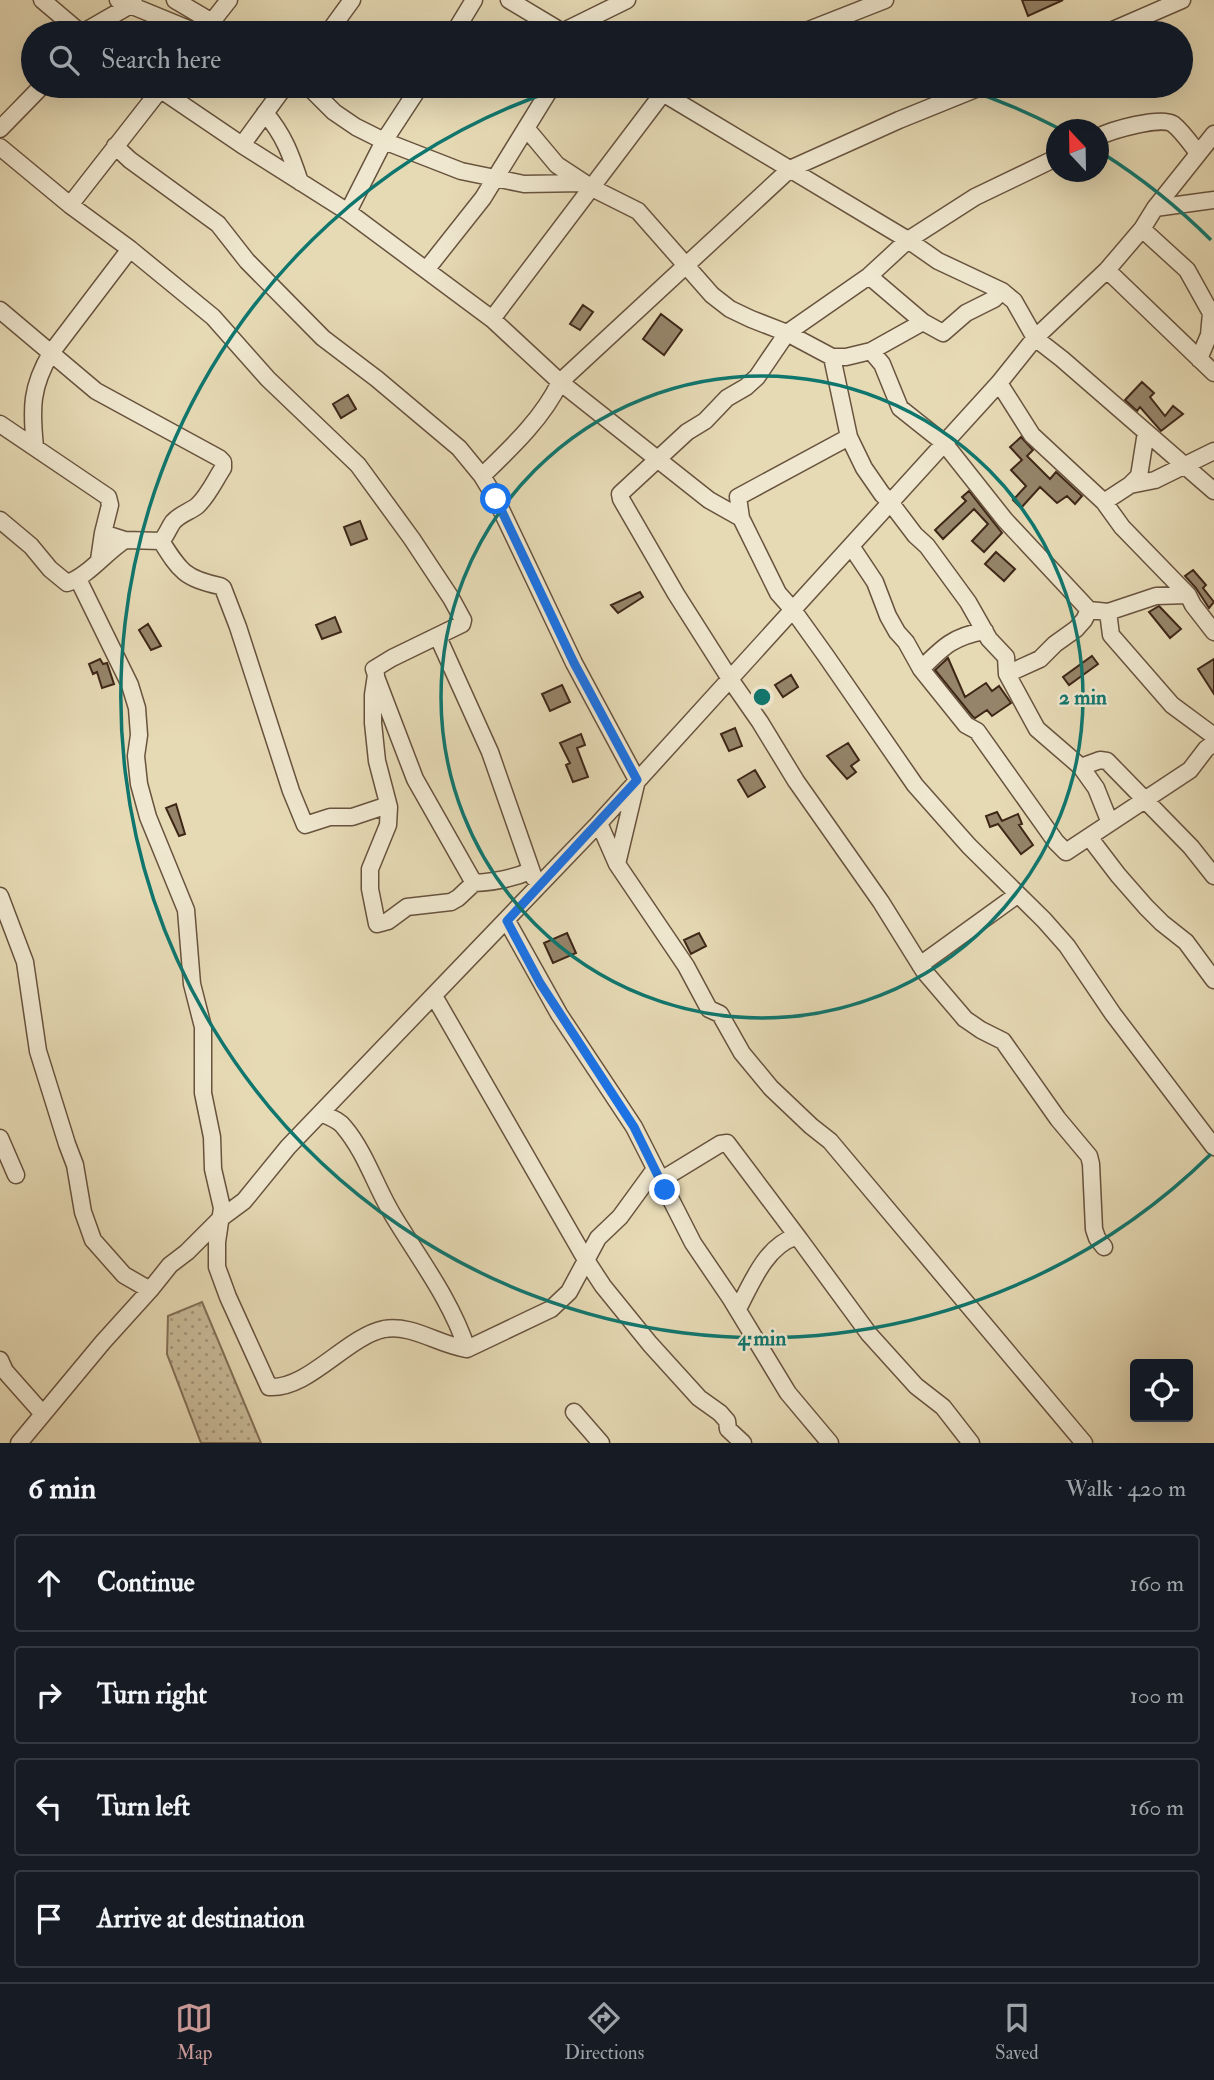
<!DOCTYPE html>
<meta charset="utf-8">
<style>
body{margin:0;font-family:"IM FELL Double Pica",serif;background:#242831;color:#f1f3f6}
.controls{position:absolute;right:21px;bottom:21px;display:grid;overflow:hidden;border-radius:7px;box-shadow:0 7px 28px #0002}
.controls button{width:63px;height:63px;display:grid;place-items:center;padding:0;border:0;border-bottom:2px solid #363941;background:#171b24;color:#f1f3f6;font:35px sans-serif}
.compass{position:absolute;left:1046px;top:119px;width:63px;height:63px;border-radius:50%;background:#171b24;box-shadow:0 7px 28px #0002;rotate:338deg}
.stop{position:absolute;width:21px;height:21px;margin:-16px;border:5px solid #1a73e8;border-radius:50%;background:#fff}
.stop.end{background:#1a73e8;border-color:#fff;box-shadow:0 2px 7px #0008}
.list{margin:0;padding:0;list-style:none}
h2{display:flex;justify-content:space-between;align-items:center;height:91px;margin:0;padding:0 28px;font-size:30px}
h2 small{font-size:23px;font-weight:400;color:#9ea1a6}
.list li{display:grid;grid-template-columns:46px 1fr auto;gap:21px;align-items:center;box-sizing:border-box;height:98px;margin:0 14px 14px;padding:0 14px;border:2px solid #363941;border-radius:7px}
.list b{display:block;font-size:26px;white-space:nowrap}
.list em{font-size:23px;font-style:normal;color:#9ea1a6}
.icon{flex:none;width:38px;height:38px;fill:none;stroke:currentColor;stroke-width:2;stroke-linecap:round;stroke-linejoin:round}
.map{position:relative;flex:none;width:1214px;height:1443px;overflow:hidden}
.search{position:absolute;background:#171b24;box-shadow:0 7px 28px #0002;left:21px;right:21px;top:21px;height:77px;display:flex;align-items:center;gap:18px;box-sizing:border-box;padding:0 24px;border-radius:38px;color:#9ea1a6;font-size:26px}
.sheet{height:539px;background:#171b24}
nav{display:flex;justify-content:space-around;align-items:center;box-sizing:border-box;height:98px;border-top:2px solid #363941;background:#171b24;font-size:19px;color:#9ea1a6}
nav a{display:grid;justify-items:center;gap:4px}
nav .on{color:#c59692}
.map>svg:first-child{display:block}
</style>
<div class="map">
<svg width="1214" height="1443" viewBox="0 0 1214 1443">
<defs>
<pattern id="grass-dots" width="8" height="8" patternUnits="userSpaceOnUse" patternTransform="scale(1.75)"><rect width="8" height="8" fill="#c9bb9a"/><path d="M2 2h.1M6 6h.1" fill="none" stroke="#a5987d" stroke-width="1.8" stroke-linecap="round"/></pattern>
</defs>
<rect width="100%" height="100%" fill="#e6dab5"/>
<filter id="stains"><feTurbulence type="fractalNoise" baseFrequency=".00286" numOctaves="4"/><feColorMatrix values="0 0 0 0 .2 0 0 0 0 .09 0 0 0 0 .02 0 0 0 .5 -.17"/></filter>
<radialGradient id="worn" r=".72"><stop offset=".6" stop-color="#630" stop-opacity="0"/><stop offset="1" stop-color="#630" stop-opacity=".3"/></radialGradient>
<path fill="url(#grass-dots)" stroke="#847058" stroke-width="2" d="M202,1302L261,1443H201L167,1354L168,1316Z"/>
<path fill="#958469" stroke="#3e2617" stroke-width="2" d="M1022,0H1063L1028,16Z
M583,305L593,312L580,330L570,324Z
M661,314L682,330L664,355L643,339Z
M1142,382L1154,393L1150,397L1165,416L1173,406L1183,414L1161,431L1140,407L1137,411L1125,400Z
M348,395L356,409L341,418L333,404Z
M1021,437L1033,450L1027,456L1050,479L1056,472L1082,496L1075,504L1067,496L1057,503L1040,487L1021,508L1013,500L1026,486L1011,470L1022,460L1010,447Z
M969,491L1002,533L984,552L972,541L988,524L974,509L943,539L935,530L966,501L962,497Z
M360,521L367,539L351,545L344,527Z
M996,552L1015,569L1004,581L985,564Z
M1193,570L1206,585L1203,588L1214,602L1209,608L1196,588L1185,576Z
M640,592L643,597L618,613L611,605Z
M1159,606L1181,629L1170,638L1149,612Z
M335,617L341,632L322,639L316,625Z
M148,624L161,646L151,650L139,630Z
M1092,656L1098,664L1069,685L1063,677Z
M948,658L965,697L986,683L992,691L999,686L1011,703L992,716L987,710L975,718L973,717L935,670Z
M100,659L103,664L107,663L114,684L102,688L97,672L93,674L89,664Z
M1214,659V694L1198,669Z
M791,675L798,687L783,697L775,685Z
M562,685L570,702L550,711L542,694Z
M735,728L742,746L729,751L721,734Z
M581,734L585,745L577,748L588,777L573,782L566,765L570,763L560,743Z
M848,743L859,760L851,766L856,772L847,779L827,756Z
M755,770L765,787L748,797L738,780Z
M176,804L185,834L179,836L166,808Z
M997,812L1002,821L1018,814L1022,824L1019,825L1033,845L1021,854L998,824L990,827L986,816Z
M567,933L576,953L553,963L544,943Z
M699,933L706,946L691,954L684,940Z"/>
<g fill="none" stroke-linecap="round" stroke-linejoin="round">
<g stroke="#68533e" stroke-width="19">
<path id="minor" d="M42,0L81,33
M118,0L198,33
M175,0L212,22L224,33
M509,0L564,33
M207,28L229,0
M562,32L627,0
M82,33L134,3
M328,33L352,0
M454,33L474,0
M801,33L885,0
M1106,33L1182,0
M155,86L242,145L348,212L492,319L560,382L709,500L741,518
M308,86L334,112L356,127L384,141L461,171L524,184L584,183
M651,86L908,240L938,261L1002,291L1014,301L1035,338L1062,359L1214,491
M265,113C284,135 291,155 300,182
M526,128L557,165L592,188L638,211L712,295L730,309L751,319L787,333L832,357H846L871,351L923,322
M0,129L42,86
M1098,137C1112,130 1160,116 1173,124C1182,131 1191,144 1198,153
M242,145L285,86
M115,146L130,160L218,224L247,261L323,338L377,379L459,448L482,476L496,499L574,663L637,780L617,864
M0,147L70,205L130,249L213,317L268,379L358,465L412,539L451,598L463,620L462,624L392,658L374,669L376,675L373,695V723L377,761L389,807L388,825L370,869V889L377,924L388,921L407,907L451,902L458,898L474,883C494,882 512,879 530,871
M1056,158L975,197L908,240L869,276L787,333L757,377L746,387L727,398L705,421L687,432L620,494L621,499L676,594L730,679L760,722L796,781L881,902L924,971L965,1019L981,1030L1003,1041L1058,1119L1089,1156L1091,1164L1094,1229L1097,1238L1104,1247
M70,205L163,86
M1155,208L1214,200
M348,212L384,141L420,86
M1142,229L1187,270L1211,313L1209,335L1199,359
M426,270L483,198L552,86
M1107,270L1214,373
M869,276L923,322L943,333L966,313L994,299L1002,291
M0,310L96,391L219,458L223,462V468C215,480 208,496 197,506C189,512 180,514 173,522C168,529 167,535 161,541L125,540L103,533
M492,319L663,93L680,86
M871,351L882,364L900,408L944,443L1005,520L1089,610L1108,612L1111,635L1172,705L1214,736
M832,357L849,437L864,468L882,494L890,502L915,535L927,546L968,602L989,639L1006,657L1007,674L1037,729L1081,767L1096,788L1110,823
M999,383L1032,435L1104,502L1122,527L1188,595L1193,605L1214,632
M0,424L108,497L110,505L103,533L99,560
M849,437L738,497L741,518L778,593L793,610L826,656L915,785L969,846L1044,920L1067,946L1113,1014L1214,1147
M35,447C31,408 31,387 51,353L130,249
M482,476C511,448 543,418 560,382L790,169L899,120L983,86
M1130,485L1155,480L1214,451
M1104,502L1130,485L1139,476L1146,432
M0,520L31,546L50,569L67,583C87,577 106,552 125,540
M161,541C180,571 185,579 220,586L223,588L238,627L291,791L305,825L330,817H352L382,807H389
M851,546L875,582L888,616L897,632L906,642L921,669L966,725L977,731L1056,842L1066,852L1190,770L1206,749L1214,743
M78,579L130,685L137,708L139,735L136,756L139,784L148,817L186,910L192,984L203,1027V1093L212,1137L213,1169L222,1208L217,1242V1267L228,1297L269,1387C308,1390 346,1337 384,1329C412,1324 439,1345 467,1349L551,1309L569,1292L598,1238L620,1217L655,1169
M1108,612L1156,596L1188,595
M438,637L490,752L534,878
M921,669C942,648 953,636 985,631
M1007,674L1040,659L1055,644L1076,629L1084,620L1089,610
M376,677L415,779L474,883
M1081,767L1100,760L1107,761L1191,847L1214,876
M599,823L617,864L686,966L709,1009L720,1014L742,1053L771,1088L811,1126L830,1141L1084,1443
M1089,837L1118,875L1146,907L1162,923L1186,942L1214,980
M0,896L25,962L38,1051L67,1144L75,1165L83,1212L93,1240L124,1275L150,1290
M507,921L559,1014L634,1127L693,1243L731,1299L788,1393L830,1443
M920,965L1017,895
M434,996L586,1260L603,1286L650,1344L699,1398L720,1413L727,1421L728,1429L743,1443
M321,1113C329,1117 339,1120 344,1127C366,1153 376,1188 394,1217C420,1260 451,1300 467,1349
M0,1138L16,1175
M661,1180L720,1144L727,1143L800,1240
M738,1309C751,1284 766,1246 795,1237L800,1240L869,1334L916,1386L943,1407L971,1443
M0,1360L5,1371L43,1414
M574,1412L601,1443
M19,1443L103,1342L150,1290L170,1265L187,1252L221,1218L244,1201L288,1147L599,823L999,383L1035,338L1107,270L1142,229L1155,208L1214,134"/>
</g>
<use href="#minor" stroke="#efe7cf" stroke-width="16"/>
</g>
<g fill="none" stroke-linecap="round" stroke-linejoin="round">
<path stroke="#1a73e8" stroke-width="9" d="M496,499L574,663L637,780L507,921L540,983L634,1127L665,1190"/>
</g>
<g fill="none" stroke="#0f766e" stroke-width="3.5">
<circle cx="762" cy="697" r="321"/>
<path d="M1211 1154A641 641 0 1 1 564 87M960 87A641 641 0 0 1 1058 128M1102 153A641 641 0 0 1 1211 240"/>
</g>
<circle cx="762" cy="697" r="10" fill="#0f766e" stroke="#efe7cf" stroke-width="3.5"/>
<g font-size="21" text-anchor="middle" font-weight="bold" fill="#0f766e" stroke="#efe7cf" stroke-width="5" stroke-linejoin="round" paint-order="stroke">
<text x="1083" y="704">2 min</text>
<text x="762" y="1345">4 min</text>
</g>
<rect width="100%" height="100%" filter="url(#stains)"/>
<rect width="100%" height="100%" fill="url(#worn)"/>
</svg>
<div class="controls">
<button><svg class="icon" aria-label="locate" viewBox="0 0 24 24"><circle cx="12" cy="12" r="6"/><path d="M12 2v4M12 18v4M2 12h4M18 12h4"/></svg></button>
</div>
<svg class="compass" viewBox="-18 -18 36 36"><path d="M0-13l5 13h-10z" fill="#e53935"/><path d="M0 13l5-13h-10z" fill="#9ea1a6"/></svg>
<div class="stop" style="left:496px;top:499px"></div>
<div class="stop end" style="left:665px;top:1190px"></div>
<div class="search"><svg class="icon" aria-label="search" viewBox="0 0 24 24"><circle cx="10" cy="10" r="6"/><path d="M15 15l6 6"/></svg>Search here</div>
</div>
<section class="sheet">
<h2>6 min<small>Walk · 420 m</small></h2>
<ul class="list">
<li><svg class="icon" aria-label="ahead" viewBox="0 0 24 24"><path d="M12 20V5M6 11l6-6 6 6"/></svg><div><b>Continue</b></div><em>160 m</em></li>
<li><svg class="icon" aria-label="right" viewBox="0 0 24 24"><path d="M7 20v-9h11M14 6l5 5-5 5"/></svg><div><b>Turn right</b></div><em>100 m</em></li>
<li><svg class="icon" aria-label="left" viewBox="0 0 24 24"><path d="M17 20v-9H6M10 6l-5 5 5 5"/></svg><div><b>Turn left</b></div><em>160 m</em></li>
<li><svg class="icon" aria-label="arrive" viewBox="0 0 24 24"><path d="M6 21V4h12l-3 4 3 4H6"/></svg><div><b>Arrive at destination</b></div></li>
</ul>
</section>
<nav>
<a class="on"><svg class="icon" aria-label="map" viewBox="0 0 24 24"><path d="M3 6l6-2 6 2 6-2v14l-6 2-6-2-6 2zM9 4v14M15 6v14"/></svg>Map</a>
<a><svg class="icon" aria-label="directions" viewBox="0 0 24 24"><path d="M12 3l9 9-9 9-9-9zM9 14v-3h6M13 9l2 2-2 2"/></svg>Directions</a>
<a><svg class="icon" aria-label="saved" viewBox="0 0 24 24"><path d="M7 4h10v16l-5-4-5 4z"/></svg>Saved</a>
</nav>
